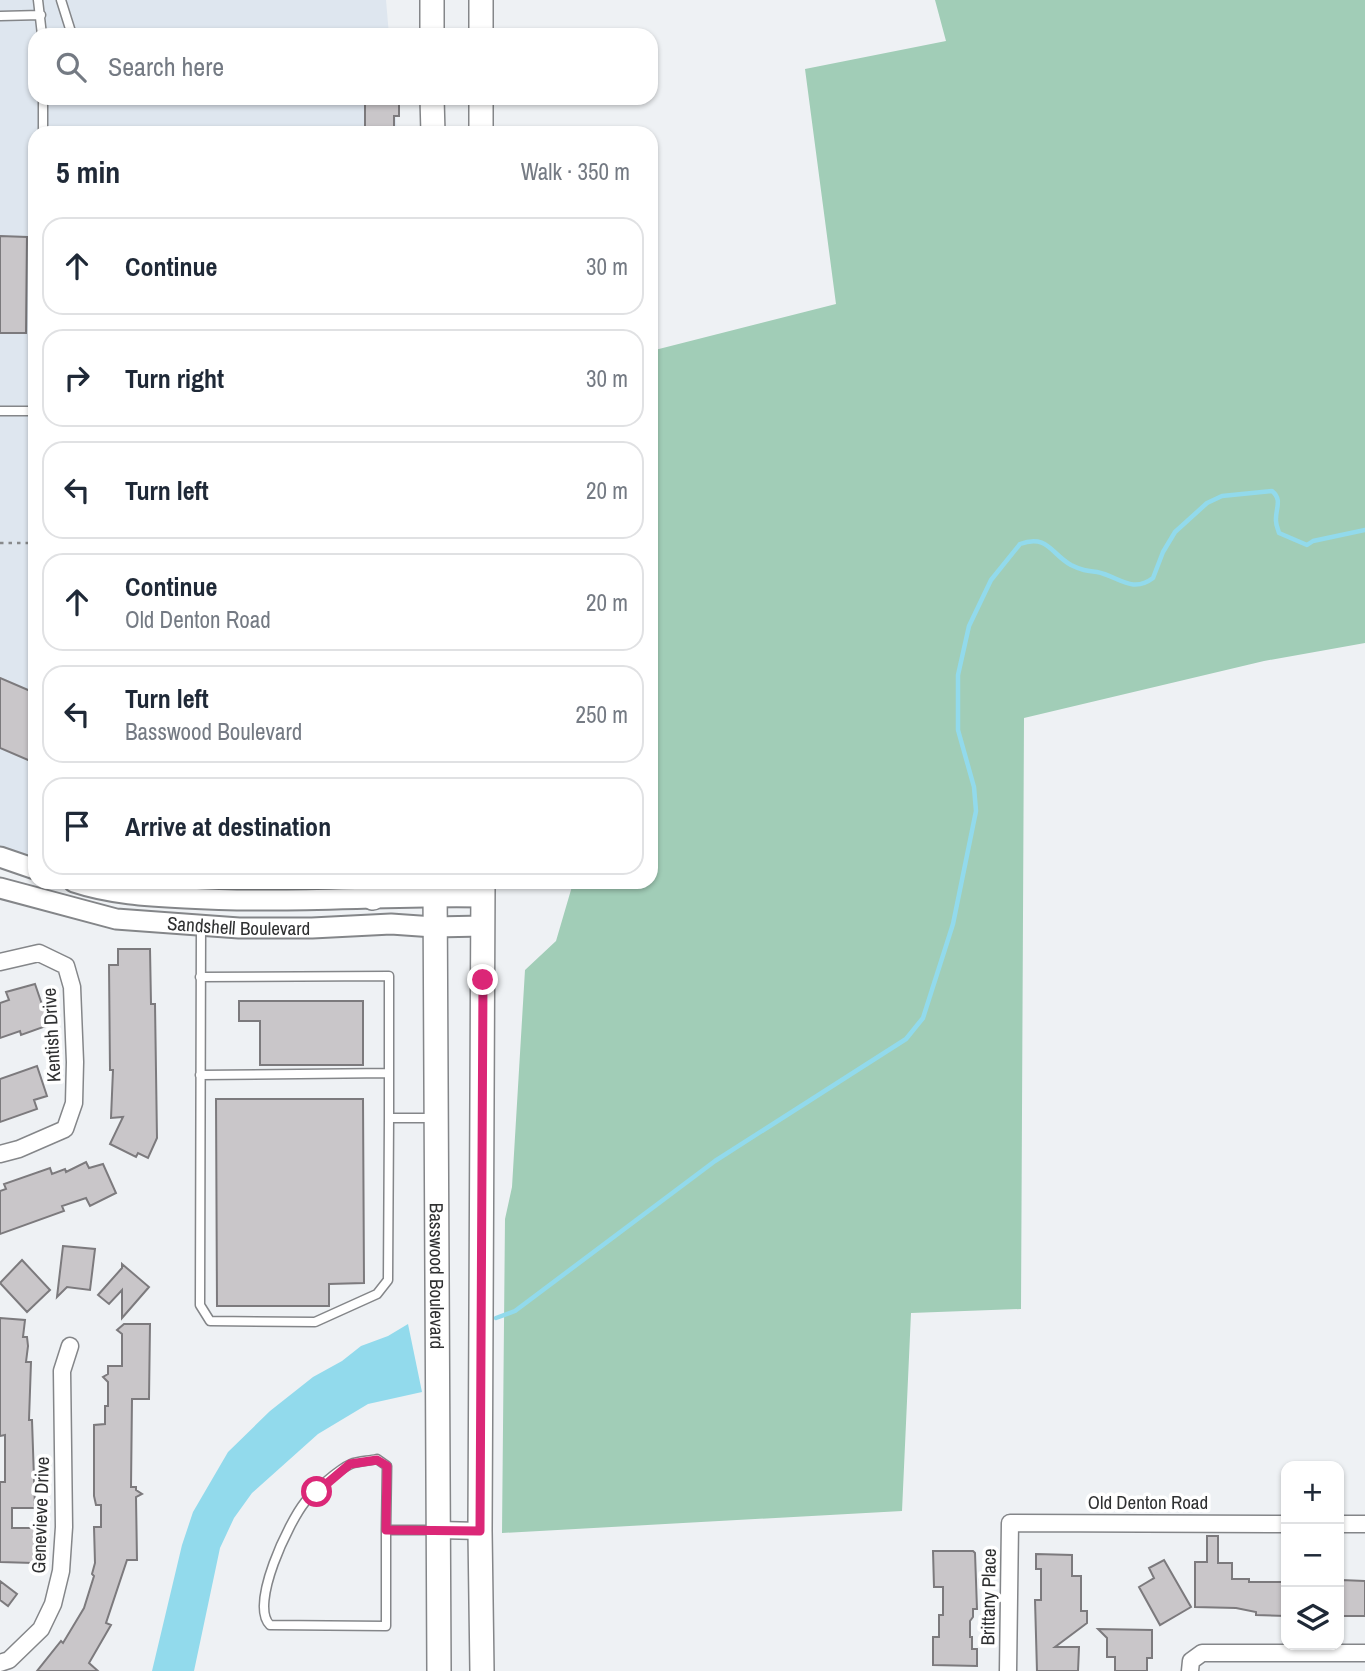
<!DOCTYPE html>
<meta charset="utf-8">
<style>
body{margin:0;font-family:"Archivo Narrow",sans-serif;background:#f6f6f7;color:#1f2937}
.controls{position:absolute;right:21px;bottom:21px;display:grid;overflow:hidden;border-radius:14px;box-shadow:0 2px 5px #0004}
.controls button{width:63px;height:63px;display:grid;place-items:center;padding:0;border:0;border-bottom:2px solid #e0e1e3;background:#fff;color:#1f2937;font:35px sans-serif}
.stop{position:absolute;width:21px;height:21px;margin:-16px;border:5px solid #db2777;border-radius:50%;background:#fff}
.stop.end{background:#db2777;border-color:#fff;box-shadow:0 2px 7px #0008}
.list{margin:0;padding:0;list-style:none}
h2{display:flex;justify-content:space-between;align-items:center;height:91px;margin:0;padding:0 28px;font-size:30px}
h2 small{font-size:23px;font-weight:400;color:#747a83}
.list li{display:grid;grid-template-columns:46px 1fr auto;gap:21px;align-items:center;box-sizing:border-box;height:98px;margin:0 14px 14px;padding:0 14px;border:2px solid #e0e1e3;border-radius:21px}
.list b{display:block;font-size:26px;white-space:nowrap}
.list p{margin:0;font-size:23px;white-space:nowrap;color:#747a83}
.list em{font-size:23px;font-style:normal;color:#747a83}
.icon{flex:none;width:38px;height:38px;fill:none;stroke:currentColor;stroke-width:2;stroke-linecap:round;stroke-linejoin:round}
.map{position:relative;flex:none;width:1365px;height:1671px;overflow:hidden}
.search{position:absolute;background:#fff;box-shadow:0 2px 5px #0004;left:28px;top:28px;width:630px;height:77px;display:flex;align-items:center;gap:18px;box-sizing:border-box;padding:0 24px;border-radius:21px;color:#747a83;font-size:26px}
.panel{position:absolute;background:#fff;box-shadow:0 2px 5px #0004;left:28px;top:126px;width:630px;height:763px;border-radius:21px}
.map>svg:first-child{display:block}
</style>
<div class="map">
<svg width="1365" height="1671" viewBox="0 0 1365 1671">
<rect width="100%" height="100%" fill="#eef1f4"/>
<path fill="#dee6ef" d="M0,0H386L389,35H35V98H394L397,133H35V860L0,847Z"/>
<path fill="#a1cdb7" d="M935,0H1365V643L1264,661L1024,718L1021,1309L911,1313L902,1511L502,1533L505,1219L512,1187L525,970L556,941L573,883L564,882H651V351L836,304L805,69L946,41Z"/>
<path fill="#92daec" d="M408,1324L422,1392L368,1404L318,1434L252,1493L234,1518L220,1548L194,1671H152L182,1545L193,1512L228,1452L270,1411L313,1377L342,1361L361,1346L388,1336Z"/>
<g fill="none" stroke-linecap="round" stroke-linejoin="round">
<path stroke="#92daec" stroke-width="4.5" d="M496,1318L515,1311L715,1161L906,1039L923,1018L953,924L976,811L974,787L958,730V675L969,626L991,580L1020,544C1048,534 1051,554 1071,565C1081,570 1087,571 1097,572C1118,576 1132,594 1153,578L1163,552L1175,532L1207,503L1222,496L1272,491C1283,500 1275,509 1276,521C1276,525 1278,529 1279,533L1307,545L1313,541L1365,530"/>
</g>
<path fill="#c9c6c9" stroke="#7c7a7d" stroke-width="2" d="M365,104H399V116H394V133H365Z
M0,236L27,237L26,333H0Z
M0,678L35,693V763L0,748Z
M118,949H150L151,1004H155L157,1138L148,1158L138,1153L136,1157L110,1144L123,1117L111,1118L113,1070H110L109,965H118Z
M35,984L49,1025L21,1035L20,1031L0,1038V1003L9,1000L6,992Z
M239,1001H363V1065H260V1021H239Z
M37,1066L47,1096L34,1100L37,1109L0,1122V1079Z
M216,1099H363L364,1283L329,1284V1306H217Z
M86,1162L89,1168L103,1164L116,1193L90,1206L86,1198L62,1206L64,1211L0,1234V1191L6,1189L4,1184L50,1168L52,1174L65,1169L66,1172Z
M63,1246L95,1249L90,1290L67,1287L57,1297Z
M22,1260L50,1290L27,1312L0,1283Z
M122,1264L149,1287L122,1318V1290L109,1304L98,1295L122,1268Z
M0,1318L25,1320L23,1337H27L28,1346L26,1362H31L29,1420H32L35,1508H12V1528H35L33,1563L0,1562V1482H5V1435L0,1436Z
M124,1324H150L149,1399H132L131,1487H136V1490L142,1494L136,1497L137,1560H127L106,1623L111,1625L89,1663L98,1671H37L61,1641L63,1643L84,1608L94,1576L92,1574L95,1563L94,1527H101V1505H96L94,1496V1425L105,1424V1406H108V1382L103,1377L108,1374V1366H122V1334L117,1330Z
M1207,1536H1218V1563H1232V1579H1249V1582H1286V1616L1256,1615V1612L1236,1608L1195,1607V1562H1207Z
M933,1551H973L975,1553L977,1609H973V1617L970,1621V1637H972V1649H977V1666L933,1665V1637H939V1615H943V1587H934Z
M1036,1554L1072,1555V1576H1081V1611H1087V1623L1055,1647H1079L1078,1671H1037L1035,1600H1041V1569H1036Z
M1164,1560L1191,1607L1160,1625L1139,1587L1154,1578L1149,1568Z
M1341,1580L1365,1581V1616H1339V1584H1341Z
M0,1581L17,1594L8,1606L0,1600Z
M1098,1629L1152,1630V1658H1147V1671H1115V1657H1107V1638Z"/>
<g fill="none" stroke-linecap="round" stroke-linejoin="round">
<g stroke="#848689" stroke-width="11">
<path id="service" d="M38,0L42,35
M61,0L72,35
M0,16L41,15
M43,98V133
M0,411H35
M201,926L200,1305L210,1321L315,1322L377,1294L388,1280L389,1118H435
M200,977L389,976V1118
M200,1075L389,1073
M386,1530L387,1466L377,1459C369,1461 358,1461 351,1464C339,1469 313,1492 305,1502C289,1522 249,1605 270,1625L386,1626V1530H436"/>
</g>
<g stroke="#848689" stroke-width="19">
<path id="minor" d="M0,962L39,953L66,966L72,987L75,1062L74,1103L65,1129L19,1149L0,1154
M1339,1524H1365
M439,1530L480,1531
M0,1663L9,1660L41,1629L53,1604L61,1571L64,1527L62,1371L70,1346
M1008,1671L1010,1523L1286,1524
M1190,1671L1191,1661L1202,1653H1365"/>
</g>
<g stroke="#848689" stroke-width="23">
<g id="tertiary">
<path d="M0,857L35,869"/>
<path d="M74,882C110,894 147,896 185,898C284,904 383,895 483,897"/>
<path id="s1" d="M0,888L116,919L239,928H312L391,924L434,927L483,926"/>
</g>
</g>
<g stroke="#848689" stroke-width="26">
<g id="secondary">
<path d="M432,0V35"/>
<path d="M481,0V35"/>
<path d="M432,98L433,133"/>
<path d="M481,98V133"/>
<path id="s2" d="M435,882L439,1671"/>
<path d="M373,898L394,882"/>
<path d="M482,1671L480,1531L483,882"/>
</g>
</g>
<path stroke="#888a8c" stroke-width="2.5" stroke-dasharray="3.5 5" stroke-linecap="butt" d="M0,543H35
M31,692L35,688"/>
<use href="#service" stroke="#fff" stroke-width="8"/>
<use href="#minor" stroke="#fff" stroke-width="16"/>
<use href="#tertiary" stroke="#fff" stroke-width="19"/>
<use href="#secondary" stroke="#fff" stroke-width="23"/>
</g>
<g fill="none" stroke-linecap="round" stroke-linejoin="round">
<path stroke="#db2777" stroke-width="9" d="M317,1492L350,1464L377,1460L387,1466L386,1530L480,1531L483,980"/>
</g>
<g text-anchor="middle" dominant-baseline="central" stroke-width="7" stroke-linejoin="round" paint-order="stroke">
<g font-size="19" fill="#2f3031" stroke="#fff">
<text stroke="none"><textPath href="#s1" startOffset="243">Sandshell Boulevard</textPath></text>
<text transform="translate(51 1035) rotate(-93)">Kentish Drive</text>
<text stroke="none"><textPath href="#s2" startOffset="394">Basswood Boulevard</textPath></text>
<text x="1148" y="1502">Old Denton Road</text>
<text transform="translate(40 1515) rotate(-88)">Genevieve Drive</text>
<text transform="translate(988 1597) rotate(-89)">Brittany Place</text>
</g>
</g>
</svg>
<div class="controls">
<button>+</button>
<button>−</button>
<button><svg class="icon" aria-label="layers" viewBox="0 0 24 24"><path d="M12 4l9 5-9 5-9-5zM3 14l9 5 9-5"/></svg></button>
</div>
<div class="stop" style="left:317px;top:1492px"></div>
<div class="stop end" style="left:483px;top:980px"></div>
<div class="search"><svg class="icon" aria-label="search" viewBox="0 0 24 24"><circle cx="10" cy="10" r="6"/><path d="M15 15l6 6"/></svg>Search here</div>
<section class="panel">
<h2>5 min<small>Walk · 350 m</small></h2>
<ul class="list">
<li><svg class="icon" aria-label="ahead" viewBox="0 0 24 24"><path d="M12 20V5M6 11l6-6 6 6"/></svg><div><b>Continue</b></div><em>30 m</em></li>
<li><svg class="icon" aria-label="right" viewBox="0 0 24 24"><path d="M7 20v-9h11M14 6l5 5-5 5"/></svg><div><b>Turn right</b></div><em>30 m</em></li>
<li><svg class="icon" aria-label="left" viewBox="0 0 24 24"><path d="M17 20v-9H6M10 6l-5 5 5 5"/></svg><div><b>Turn left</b></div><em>20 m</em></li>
<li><svg class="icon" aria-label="ahead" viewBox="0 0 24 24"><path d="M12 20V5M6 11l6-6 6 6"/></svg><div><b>Continue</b><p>Old Denton Road</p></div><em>20 m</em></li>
<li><svg class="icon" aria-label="left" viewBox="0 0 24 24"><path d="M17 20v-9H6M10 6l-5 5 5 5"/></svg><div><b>Turn left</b><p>Basswood Boulevard</p></div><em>250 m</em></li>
<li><svg class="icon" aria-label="arrive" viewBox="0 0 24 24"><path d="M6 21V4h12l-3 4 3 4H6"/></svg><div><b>Arrive at destination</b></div></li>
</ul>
</section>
</div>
